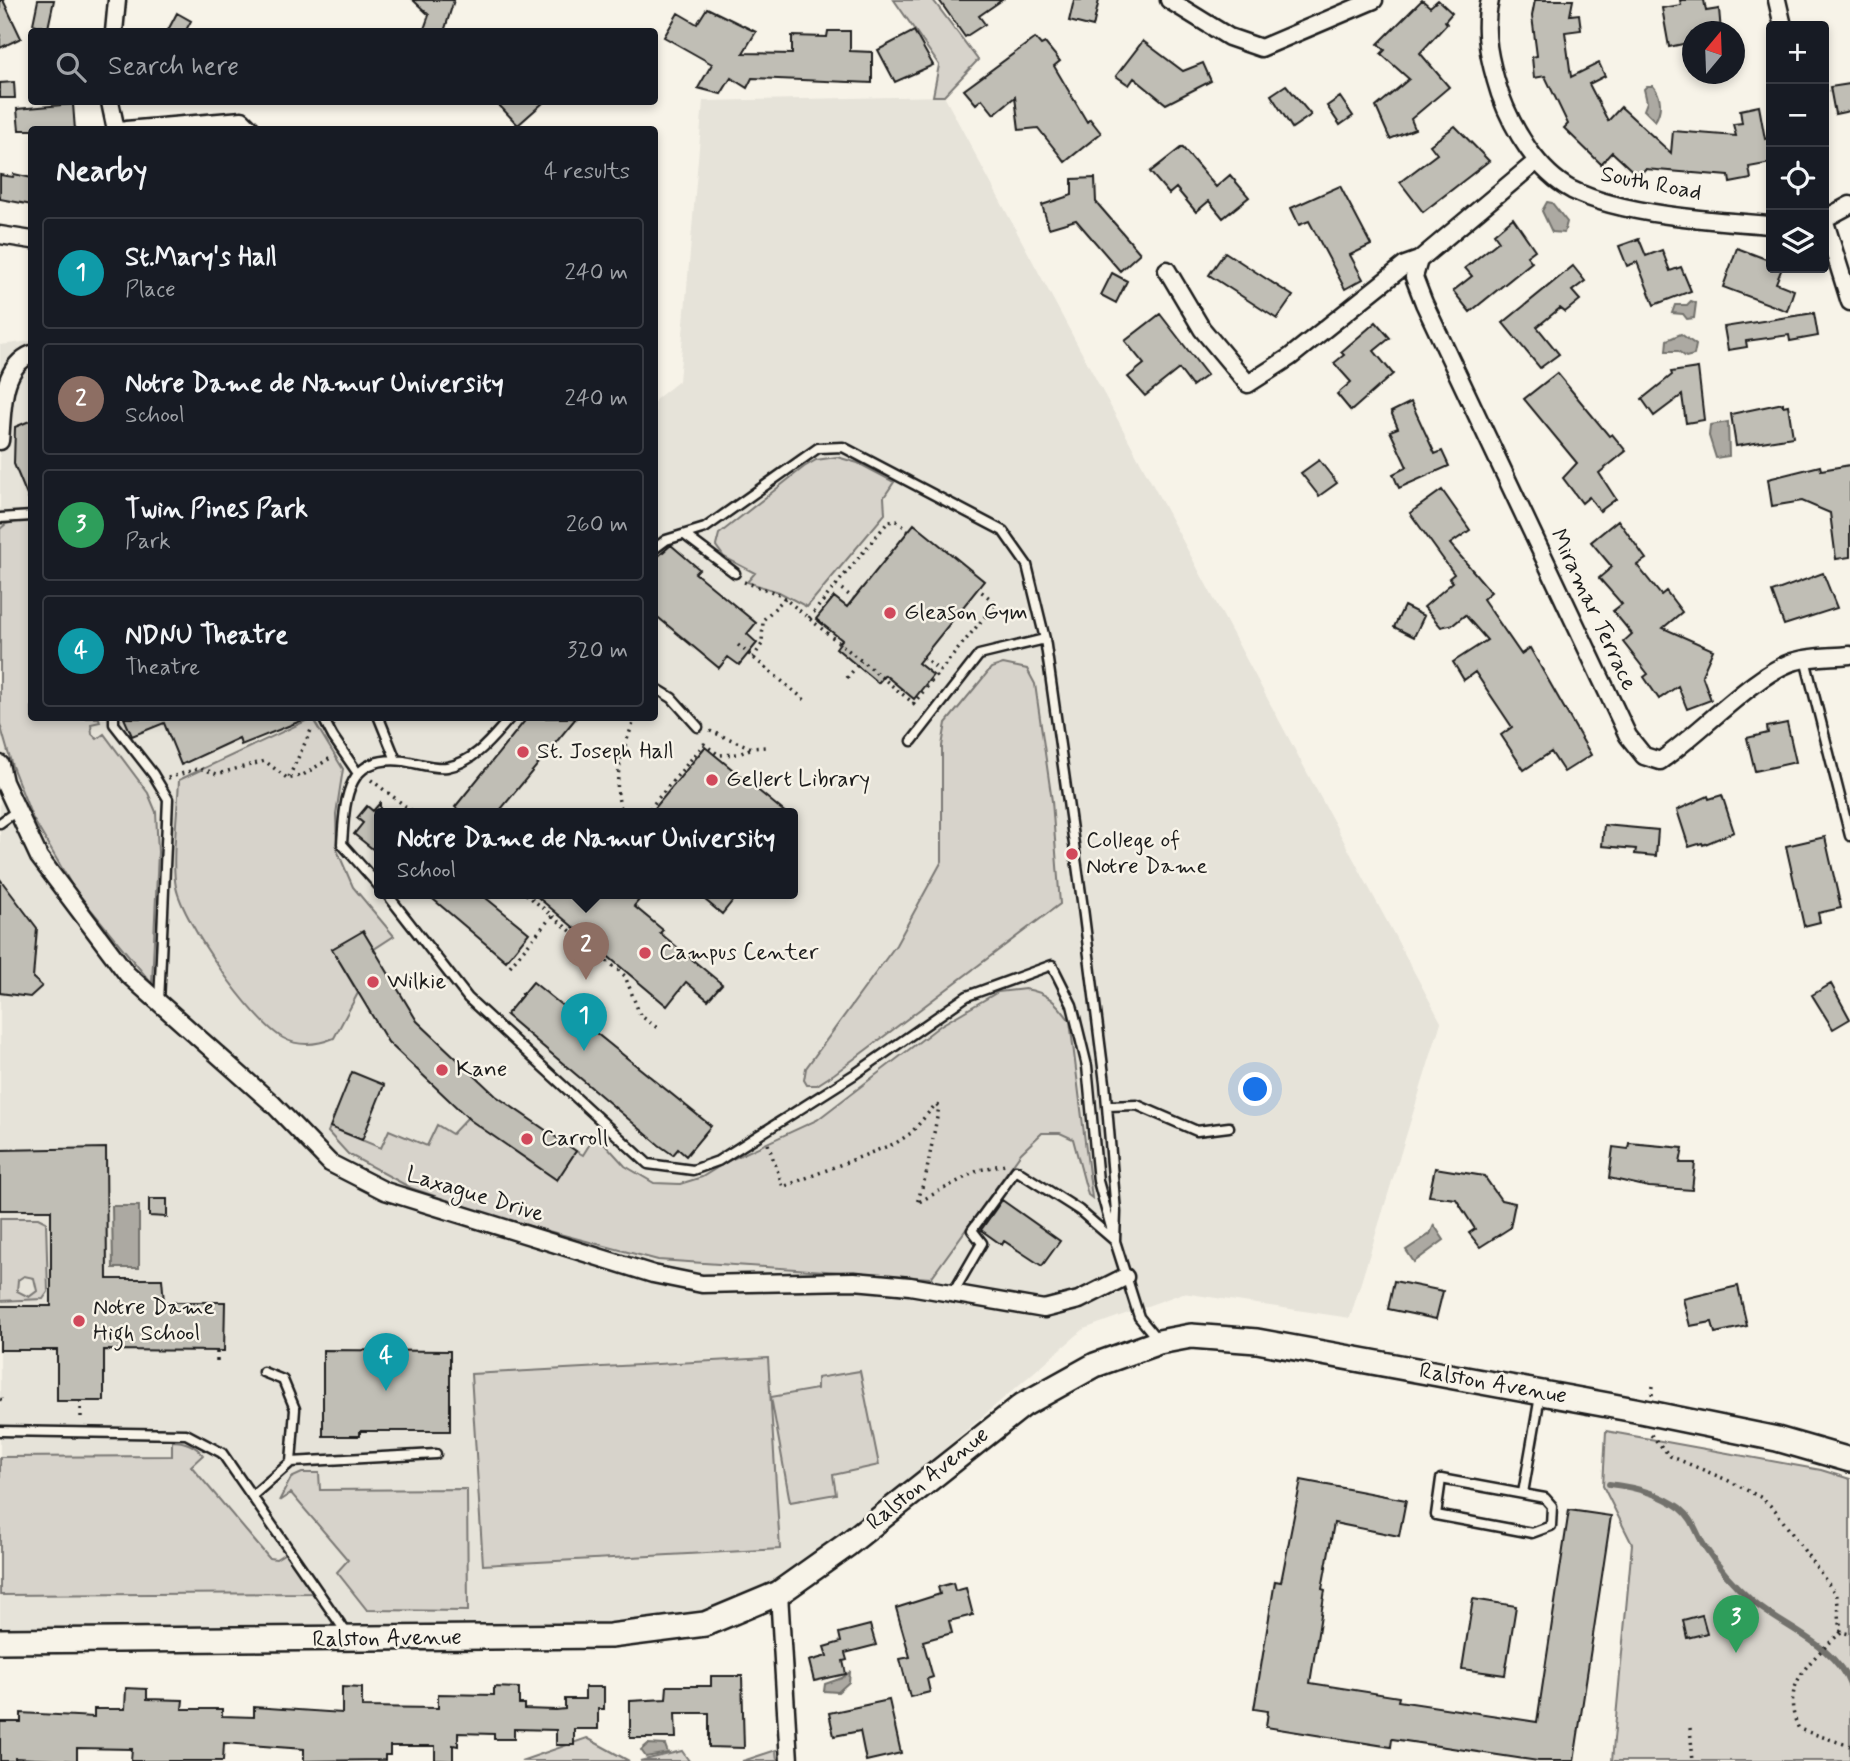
<!DOCTYPE html>
<meta charset="utf-8">
<style>
body{margin:0;font-family:Mynerve,sans-serif;background:#20242c;color:#f1f3f6}
.controls{position:absolute;right:21px;top:21px;display:grid;overflow:hidden;border-radius:7px;box-shadow:0 4px 10px #0003}
.controls button{width:63px;height:63px;display:grid;place-items:center;padding:0;border:0;border-bottom:2px solid #363941;background:#171b24;color:#f1f3f6;font:35px sans-serif}
.compass{position:absolute;left:1682px;top:21px;width:63px;height:63px;border-radius:50%;background:#171b24;box-shadow:0 4px 10px #0003;rotate:19deg}
.you{position:absolute;left:1256px;top:1090px;width:24px;height:24px;margin:-18px;border:5px solid #fff;border-radius:50%;background:#1a73e8;box-shadow:0 0 0 10px #1a73e833}
.badge{display:grid;place-items:center;width:46px;height:46px;border-radius:50%;background:#d1495b;color:#fff;font-size:23px;font-weight:700}
.pin{position:absolute;translate:-50% -58px;filter:drop-shadow(0 2px 4px #0008)}
.pin::after{content:'';position:absolute;top:37px;width:24px;height:21px;background:inherit;clip-path:polygon(0 0,100% 0,50% 100%)}
.popup{position:absolute;left:374px;top:808px;width:424px;height:91px;box-sizing:border-box;display:grid;place-content:center;border-radius:7px;background:#171b24;filter:drop-shadow(0 2px 5px #0005);font-size:23px;white-space:nowrap;color:#9ea1a6}
.popup b{font-size:26px;color:#f1f3f6}
.popup::after{content:'';position:absolute;left:50%;top:100%;margin-left:-14px;border:14px solid transparent;border-top-color:#171b24}
.list{margin:0;padding:0;list-style:none}
h2{display:flex;justify-content:space-between;align-items:center;height:91px;margin:0;padding:0 28px;font-size:30px}
h2 small{font-size:23px;font-weight:400;color:#9ea1a6}
.list li{display:grid;grid-template-columns:46px 1fr auto;gap:21px;align-items:center;box-sizing:border-box;height:112px;margin:0 14px 14px;padding:0 14px;border:2px solid #363941;border-radius:7px}
.list b{display:block;font-size:26px;white-space:nowrap}
.list p{margin:0;font-size:23px;white-space:nowrap;color:#9ea1a6}
.list em{font-size:23px;font-style:normal;color:#9ea1a6}
.icon{flex:none;width:38px;height:38px;fill:none;stroke:currentColor;stroke-width:2;stroke-linecap:round;stroke-linejoin:round}
.map{position:relative;flex:none;width:1850px;height:1761px;overflow:hidden}
.search{position:absolute;background:#171b24;box-shadow:0 4px 10px #0003;left:28px;top:28px;width:630px;height:77px;display:flex;align-items:center;gap:18px;box-sizing:border-box;padding:0 24px;border-radius:7px;color:#9ea1a6;font-size:26px}
.panel{position:absolute;background:#171b24;box-shadow:0 4px 10px #0003;left:28px;top:126px;width:630px;height:595px;border-radius:7px}
.map>svg:first-child{display:block}
</style>
<div class="map">
<svg width="1850" height="1761" viewBox="0 0 1850 1761">
<rect width="100%" height="100%" fill="#f7f3e8"/>
<filter id="ink" filterUnits="userSpaceOnUse"><feTurbulence type="fractalNoise" baseFrequency=".0143" numOctaves="2"/><feDisplacementMap in="SourceGraphic" scale="14" xChannelSelector="R" yChannelSelector="G"/><feConvolveMatrix kernelMatrix="1 2 1 2 8 2 1 2 1" color-interpolation-filters="sRGB"/></filter>
<g filter="url(#ink)">
<path fill="#e6e3d9" fill-rule="evenodd" d="M944,96L1441,1022L1350,1318L1183,1293L1084,1329L767,1602L703,1631L0,1640V345L31,341L32,718H654L655,400L679,381L703,101ZM379,814H792V894H379Z"/>
<path fill="#d7d3cb" stroke="#7a7874" stroke-width="2" fill-rule="evenodd" d="M894,0H933L978,60L944,96H933L939,65Z
M837,457L858,463L894,482L884,497L885,514L807,607L779,592L747,582L755,573L724,557L716,546L719,534L804,467L816,460Z
M23,520H31L32,718H99L100,722L91,724L92,734L97,739L104,734L148,793L156,812L158,852L152,984L74,889L32,817L12,766L0,724V529L6,524Z
M1003,664L1027,669L1035,684L1052,801L1060,904L834,1074L817,1085H807L804,1080L806,1068L896,945L942,861V746L946,723L991,668Z
M312,718L343,769L336,814L337,850L353,887L394,936L374,949L363,932L332,949L358,993L334,1038C317,1045 299,1047 283,1038C252,1021 183,922 176,887C171,863 178,807 179,780Z
M1025,989C1047,992 1057,1003 1070,1021L1092,1198L1088,1195L1073,1139L1060,1133H1042L1021,1153L931,1278L658,1260L499,1218L411,1188L348,1154L328,1132L330,1127L381,1148L389,1130L427,1146L437,1125L452,1134L469,1116L479,1126L557,1179L576,1151L583,1155L596,1134L625,1166L654,1183L680,1184L702,1177L728,1161L817,1120L941,1025L998,992Z
M0,1218H38L46,1222L48,1292L43,1299L0,1301ZM24,1276L34,1278L37,1291L29,1297L17,1291L18,1280Z
M768,1358L780,1549L483,1565L471,1374Z
M860,1371L879,1465L833,1475L836,1494L790,1502L771,1397L817,1389V1378Z
M1606,1431L1821,1470L1850,1479V1761H1612L1632,1544L1603,1486Z
M172,1441C185,1441 195,1445 203,1455L191,1466L269,1558L276,1559L287,1552L314,1593L0,1595V1457L172,1456Z
M302,1473H319L320,1490L467,1489L468,1611L367,1610L337,1572L348,1560L291,1493L279,1501L291,1478Z
M587,1738L629,1761H521Z
M776,1750L777,1761H742L746,1760Z
M682,1751L689,1761H640Z"/>
<path fill="#aca9a2" stroke="#72716c" stroke-width="2" d="M1647,86H1653C1662,96 1662,110 1655,121L1644,110L1647,102L1644,89Z
M1547,202L1552,203L1567,222L1564,233L1552,232L1542,211Z
M1691,301L1696,303L1694,318L1687,319L1683,314L1672,313L1675,305H1687Z
M1681,334L1696,345L1694,355L1686,357L1678,351H1666L1667,340Z
M1728,422L1729,456L1716,458L1709,436L1710,425Z
M112,1206H139V1268H113Z
M1434,1225L1444,1240L1414,1262L1406,1250L1430,1234Z
M850,1672L849,1682L838,1692L824,1691L825,1684L842,1678Z
M648,1744L665,1745L668,1753L646,1757L641,1750Z"/>
<g fill="none" stroke-linecap="round" stroke-linejoin="round">
<path stroke="#72716c" stroke-width="6" d="M1609,1484C1633,1487 1660,1493 1680,1508C1695,1520 1695,1532 1705,1547C1718,1567 1733,1584 1751,1600C1783,1628 1835,1644 1850,1685"/>
</g>
<path fill="#c0beb5" stroke="#1c1c1c" stroke-width="2" d="M0,0H3L21,38L0,48Z
M38,0H54L48,28L33,24Z
M413,0H454L444,32H423L429,15Z
M939,0H1002L979,16L985,24L965,37Z
M1074,0H1099L1093,27L1069,21Z
M1422,0L1430,7L1438,0L1452,13L1445,21L1447,24L1420,53L1449,87L1411,119L1415,129L1390,139L1376,107L1409,79L1381,54L1385,50L1378,44Z
M1535,0H1573L1570,15L1579,14L1581,30L1565,32L1571,77L1599,63L1605,76L1589,84L1608,121L1621,107L1671,153L1673,131L1736,136L1733,124L1742,123L1740,110L1759,106L1765,139L1771,138V163L1749,167L1751,179L1730,183L1729,176L1645,169L1639,177L1612,152L1601,164L1564,128L1568,124L1545,76L1534,78L1532,57L1537,56L1532,16Z
M1680,0H1704L1706,11L1719,9L1721,32H1692V42L1669,47L1662,8L1681,5Z
M707,8L756,32L743,53L792,54V36L827,37L828,31H850V51L872,52V83L752,78L747,88L731,78L721,94L698,88L712,64L664,37L678,13L697,24Z
M177,13L191,21L185,32H167Z
M914,31L933,65L895,82L878,50Z
M1035,38L1041,45L1045,43L1060,61L1054,66L1087,122L1090,119L1101,133L1065,162L1038,128L1019,130L1015,97L994,114L982,99L976,104L964,90Z
M1143,41L1183,71L1203,63L1211,81L1166,104L1134,78L1129,85L1116,76Z
M14,82L15,98H0V83Z
M1850,84V111L1835,114L1830,87Z
M1286,85L1311,115L1292,128L1271,95Z
M1340,97L1353,116L1340,125L1327,106Z
M496,102H544L518,125Z
M73,104L75,130H19L17,109Z
M1455,126L1489,161L1423,212L1400,182L1437,154L1430,145Z
M1182,147L1216,187L1230,175L1249,197L1223,218L1209,201L1196,212L1176,188L1169,194L1150,172Z
M14,174L32,178V205L0,199V175L13,177Z
M1095,178L1096,202L1140,253L1120,271L1076,220L1049,228L1042,205L1072,195V179Z
M1340,186L1371,245L1350,255L1363,279L1345,289L1309,221L1299,225L1291,208Z
M1513,218L1535,250L1527,256L1532,262L1470,312L1453,291L1472,276L1465,268L1499,241L1494,234Z
M1639,239L1646,256L1662,250L1670,271L1681,267L1691,291L1654,305L1637,262L1627,266L1619,246Z
M1737,248L1771,261V268H1782L1776,283L1794,290L1787,311L1723,287Z
M1225,252L1293,296L1277,319L1209,275Z
M1573,266L1585,281L1572,291L1580,300L1565,312L1560,308L1537,327L1559,354L1540,368L1503,323Z
M1112,273L1127,281L1116,303L1101,295Z
M1814,313L1818,336L1790,341L1789,335L1746,341L1747,347L1728,350L1724,327Z
M1160,314L1207,375L1192,386L1179,369L1145,396L1128,377L1144,364L1125,341Z
M1376,322L1390,338L1374,351L1393,374L1351,411L1337,394L1351,382L1334,363L1344,355L1341,352Z
M1698,368L1704,420L1686,423L1682,395L1654,416L1642,399L1672,375L1671,372Z
M1557,373L1609,436L1612,434L1626,451L1599,473L1616,499L1600,511L1589,497L1582,503L1563,478L1577,463L1524,399Z
M1411,402L1435,454L1442,451L1449,466L1399,488L1393,474L1407,467L1390,431L1398,428L1391,412Z
M1783,403V406L1788,405L1793,437L1736,446L1731,414Z
M32,420V505H31L14,464L15,427Z
M1319,460L1337,483L1319,496L1301,473Z
M1850,465V557L1836,559L1830,513L1802,501L1772,506L1768,479L1820,466L1821,470Z
M1442,490L1470,530L1450,544L1491,592L1483,599L1521,654L1530,648L1591,755L1564,772L1551,752L1524,770L1501,735L1512,727L1475,672L1464,680L1453,662L1487,640L1465,615L1454,624L1441,627L1424,607L1453,582L1449,578L1454,574L1410,513Z
M1618,520L1646,559L1637,565L1661,595L1666,591L1682,612L1663,628L1713,650L1702,675L1711,700L1687,709L1678,686L1659,699L1644,677L1648,674L1623,642L1632,634L1613,611L1622,604L1599,578L1612,567L1591,542Z
M914,524L984,581L918,663L933,675L914,699L885,675L878,683L836,648L842,640L816,619L834,597L847,607Z
M671,545L699,569L695,573L756,623L747,634L757,643L739,665L728,657L719,668L654,614V560Z
M1823,573L1837,608L1784,625L1772,592Z
M1404,606L1424,616L1414,637L1394,627Z
M124,718H308L241,745L239,738L181,765L164,723L132,736Z
M527,718H576L497,814H463L455,807Z
M1787,723L1796,762L1755,771L1747,738L1768,733L1767,727Z
M705,747L787,814H650Z
M1722,795L1734,832L1703,845L1702,843L1689,847L1677,810L1708,796L1709,799Z
M380,803V855L354,834L363,823L357,818L367,806L373,811Z
M1604,825L1658,830L1656,856L1635,854L1636,849L1602,846Z
M1825,837L1841,908L1818,913L1820,922L1804,926L1786,846Z
M0,879L37,928L33,978L42,986L30,997L0,993Z
M427,894H481L529,933L506,961Z
M534,894H644L634,906L663,930L660,933L722,984L708,1000L686,982L667,1006Z
M698,894H738L722,914Z
M363,931L417,1021L496,1096L576,1151L557,1180L470,1120L388,1042L332,949Z
M533,982L711,1126L686,1156L678,1149L673,1155L659,1145L506,1015Z
M1831,984L1850,1019L1833,1029L1812,995Z
M352,1072L384,1085L362,1140L330,1127Z
M1629,1143L1683,1148L1680,1163H1695L1692,1190L1649,1187L1609,1178L1613,1147L1628,1149Z
M106,1148L107,1279H162L164,1302H225L224,1351L104,1350V1401H57V1350H0V1306H51V1210H0V1150Z
M1435,1168L1484,1176L1501,1200L1515,1203L1510,1228L1480,1247L1469,1233L1475,1229L1456,1199L1429,1196Z
M149,1199H167V1217L149,1216Z
M1002,1200L1060,1241L1042,1266L1004,1241L1002,1245L981,1230Z
M1394,1281L1443,1291L1436,1319L1388,1309Z
M1738,1286L1747,1326L1715,1333L1712,1322L1690,1326L1683,1299Z
M323,1350L450,1351V1431H360V1436H323Z
M1301,1480L1406,1500L1399,1536L1334,1523L1322,1589L1325,1590L1310,1683L1399,1697L1398,1701L1537,1722L1569,1510L1611,1516L1574,1761H1538L1392,1739L1391,1747L1266,1727L1268,1711L1254,1709L1275,1581L1281,1582Z
M953,1583L955,1591L966,1588L973,1615L949,1621L952,1633L923,1641L933,1677L927,1679L930,1692L910,1697L900,1659L910,1657L896,1608L940,1594L938,1587Z
M1473,1599L1516,1606L1505,1675L1462,1669Z
M1702,1615L1707,1633L1687,1638L1683,1620Z
M870,1625L876,1645L845,1653L847,1660L843,1661L846,1674L814,1681L809,1661L827,1656L824,1647L841,1642L839,1633Z
M711,1676H742L744,1748L709,1747V1713H675L676,1738H630V1701L666,1699L667,1686H711Z
M342,1687L362,1688V1707L438,1708V1694L494,1695V1687L519,1688V1704H524V1709L556,1710L565,1709V1699H585V1687H604V1709H598V1729H574V1745H556V1730L514,1729V1739H494V1734L458,1733V1746L453,1745V1761L435,1760V1746H390V1755H385V1760L304,1761V1749L224,1743L223,1761H131L132,1749L77,1748V1761L15,1758V1761H0V1722H21V1713L94,1717V1709H125L126,1688L147,1689V1699L183,1700L182,1709H222V1716L254,1717V1707L342,1713Z
M889,1700L901,1753L866,1761L860,1731L834,1736L829,1713Z"/>
<g fill="none" stroke-linecap="round" stroke-linejoin="round">
<g stroke="#1c1c1c" stroke-width="13">
<path id="lane" d="M0,518L32,516
M686,536L735,573
M654,549L666,540L705,528L818,448L843,447L1003,531L1027,565L1045,639L1083,908L1105,1083L1116,1212L1115,1241L1139,1317L1157,1339
M1805,659L1850,836
M654,687L672,698L698,727
M114,718V724L153,774L168,799L159,1003
M323,718L333,737L357,772
M379,718L396,760
M912,741L979,655L1045,639
M0,823L18,810
M379,886L342,844C345,800 345,754 404,761C417,763 435,769 447,767C475,762 492,738 510,718
M387,894L468,998L648,1164L693,1170L718,1161L855,1074L967,996L1052,965L1072,1005L1087,1066L1098,1181L1112,1231
M1107,1106L1137,1105L1197,1131L1229,1127
M953,1293L982,1243L972,1230L1016,1170L1079,1210L1115,1241
M263,1372L283,1380L295,1409L291,1462
M0,1431L186,1434L222,1453L348,1635
M1441,1479L1545,1498L1552,1506L1551,1526L1532,1533L1436,1515Z
M1523,1493L1540,1396
M252,1496L291,1462L436,1454"/>
</g>
<g stroke="#1c1c1c" stroke-width="21">
<path id="street" d="M1169,0L1229,37L1261,48L1374,0
M1490,0C1482,32 1490,63 1500,94C1513,130 1538,172 1572,190C1622,215 1715,221 1771,225
M1777,0L1783,26
M114,32L117,0
M110,102L116,130
M126,130L242,120L252,130
M1537,161L1419,260L1414,277L1424,303L1628,736L1644,756L1660,761C1697,736 1759,670 1796,661C1813,656 1832,657 1850,655
M1824,219L1850,302
M1824,219L1850,205
M0,235L32,240
M1167,270L1202,329L1248,384L1290,357L1405,265L1419,260
M0,441C3,411 0,367 32,354
M0,764L4,782L39,857L127,974L273,1104L330,1163L385,1191L653,1274L702,1284L854,1281L910,1286L1044,1309L1079,1300L1125,1277
M779,1593L789,1761"/>
</g>
<g stroke="#1c1c1c" stroke-width="28">
<path id="secondary" d="M0,1641L610,1636L705,1624L779,1593L848,1544L1023,1405L1095,1365L1159,1342L1191,1336L1257,1341L1635,1410L1777,1439L1850,1460"/>
</g>
<path stroke="#1c1c1c" stroke-width="3.5" stroke-dasharray="2 5" stroke-linecap="butt" d="M744,582L779,594L917,706
M836,585L853,598
M809,618L888,522L897,521L909,531
M738,645L806,701
M923,657L940,671
M753,658L762,644L763,620L785,598
M847,678L861,661
M913,704L996,603L978,589
M710,731L752,748L765,747
M289,777L312,728
M168,778L200,768L217,774L265,761L288,779L303,775L332,757
M371,780L416,814
M624,814C608,786 625,745 635,718
M645,814L704,744L719,755L739,754L752,748
M526,894L625,976L640,1015L660,1030
M510,966L552,916
M521,993L523,994
M768,1144L783,1187L896,1143L911,1133L936,1104L939,1107L926,1175L917,1203L979,1170L1005,1164
M217,1361V1351
M1652,1395L1653,1386
M0,1399L6,1402
M81,1417V1401
M1651,1435L1670,1456L1727,1480L1762,1498L1775,1510L1837,1596L1841,1632L1850,1634
M1841,1632C1812,1660 1778,1685 1799,1729L1850,1746
M1690,1728L1693,1761"/>
<use href="#lane" stroke="#f7f3e8" stroke-width="8"/>
<use href="#street" stroke="#f7f3e8" stroke-width="16"/>
<use href="#secondary" stroke="#f7f3e8" stroke-width="23"/>
</g>
</g>
<g fill="#d1495b" stroke="#f7f3e8" stroke-width="2.5">
<circle cx="890" cy="613" r="7"/>
<circle cx="523" cy="752" r="7"/>
<circle cx="712" cy="780" r="7"/>
<circle cx="1072" cy="854" r="7"/>
<circle cx="645" cy="953" r="7"/>
<circle cx="373" cy="982" r="7"/>
<circle cx="442" cy="1070" r="7"/>
<circle cx="527" cy="1139" r="7"/>
<circle cx="79" cy="1321" r="7"/>
</g>
<g text-anchor="middle" dominant-baseline="central" stroke-width="5" stroke-linejoin="round" paint-order="stroke">
<g font-size="23" fill="#1c1c1c" stroke="#f7f3e8">
<text transform="translate(1651 184) rotate(11)">South Road</text>
<text transform="translate(1593 610) rotate(65)">Miramar Terrace</text>
<text transform="translate(475 1195) rotate(17)">Laxague Drive</text>
<text transform="translate(1493 1384) rotate(10)">Ralston Avenue</text>
<text transform="translate(928 1479) rotate(-39)">Ralston Avenue</text>
<text transform="translate(387 1639) rotate(-1)">Ralston Avenue</text>
</g>
<g font-size="23" fill="#1c1c1c" stroke="#f7f3e8" text-anchor="start">
<text x="904" y="613">Gleason Gym</text>
<text x="537" y="752">St. Joseph Hall</text>
<text x="726" y="780">Gellert Library</text>
<text x="1086" y="841">College of<tspan x="1086" dy="26">Notre Dame</tspan></text>
<text x="659" y="953">Campus Center</text>
<text x="387" y="982">Wilkie</text>
<text x="456" y="1070">Kane</text>
<text x="541" y="1139">Carroll</text>
<text x="93" y="1308">Notre Dame<tspan x="93" dy="26">High School</tspan></text>
</g>
</g>
</svg>
<div class="controls">
<button>+</button>
<button>−</button>
<button><svg class="icon" aria-label="locate" viewBox="0 0 24 24"><circle cx="12" cy="12" r="6"/><path d="M12 2v4M12 18v4M2 12h4M18 12h4"/></svg></button>
<button><svg class="icon" aria-label="layers" viewBox="0 0 24 24"><path d="M12 4l9 5-9 5-9-5zM3 14l9 5 9-5"/></svg></button>
</div>
<svg class="compass" viewBox="-18 -18 36 36"><path d="M0-13l5 13h-10z" fill="#e53935"/><path d="M0 13l5-13h-10z" fill="#9ea1a6"/></svg>
<div class="you"></div>
<div class="pin badge" style="left:584px;top:1051px;background:#0f9aa8">1</div>
<div class="pin badge" style="left:586px;top:980px;background:#8d6e63">2</div>
<div class="popup"><b>Notre Dame de Namur University</b>School</div>
<div class="pin badge" style="left:1736px;top:1653px;background:#2e9e5b">3</div>
<div class="pin badge" style="left:386px;top:1391px;background:#0f9aa8">4</div>
<div class="search"><svg class="icon" aria-label="search" viewBox="0 0 24 24"><circle cx="10" cy="10" r="6"/><path d="M15 15l6 6"/></svg>Search here</div>
<section class="panel">
<h2>Nearby<small>4 results</small></h2>
<ul class="list">
<li><span class="badge" style="background:#0f9aa8">1</span><div><b>St.Mary's Hall</b><p>Place</p></div><em>240 m</em></li>
<li><span class="badge" style="background:#8d6e63">2</span><div><b>Notre Dame de Namur University</b><p>School</p></div><em>240 m</em></li>
<li><span class="badge" style="background:#2e9e5b">3</span><div><b>Twin Pines Park</b><p>Park</p></div><em>260 m</em></li>
<li><span class="badge" style="background:#0f9aa8">4</span><div><b>NDNU Theatre</b><p>Theatre</p></div><em>320 m</em></li>
</ul>
</section>
</div>
